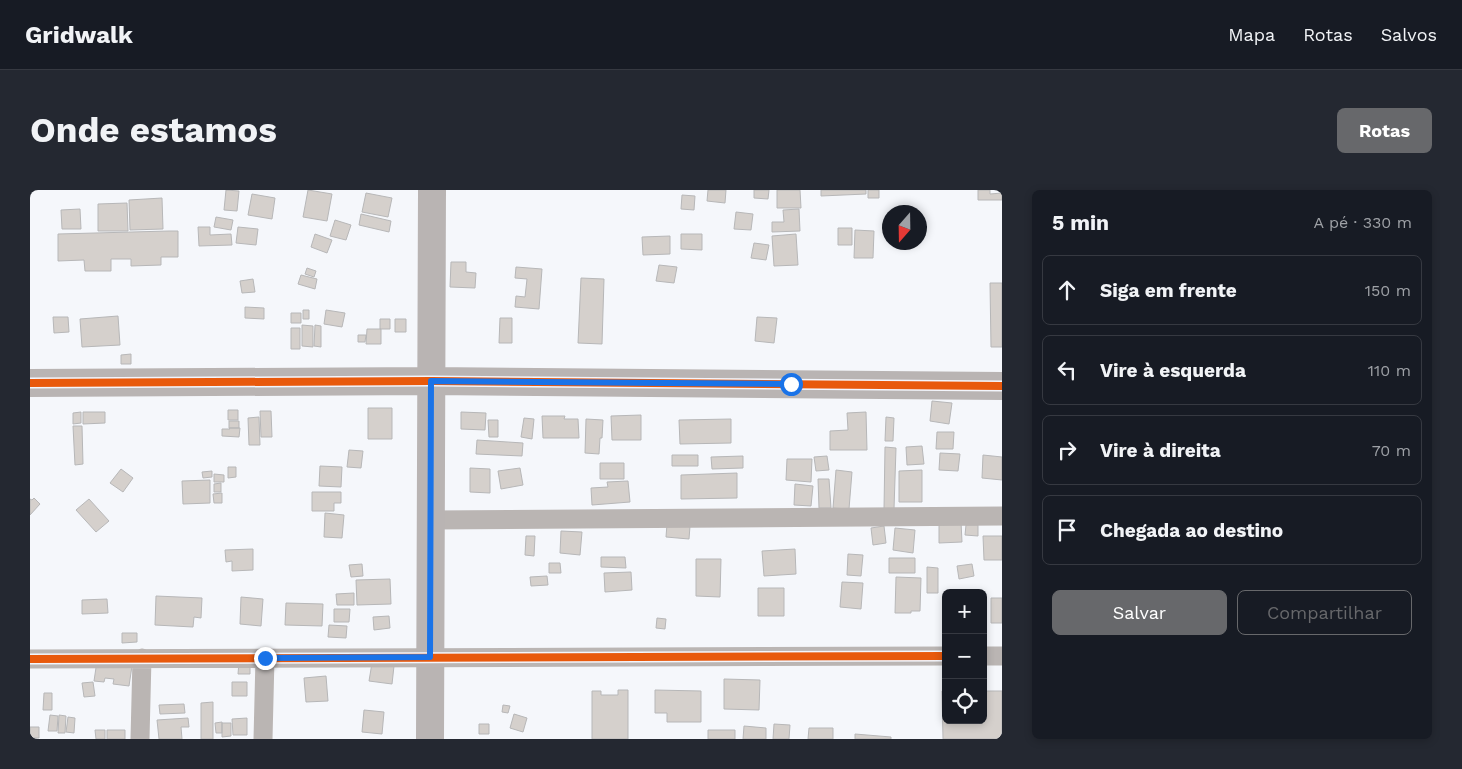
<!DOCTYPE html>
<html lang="pt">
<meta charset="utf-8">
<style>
body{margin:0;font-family:"Work Sans",sans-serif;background:#242831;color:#f1f3f6}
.controls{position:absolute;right:15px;bottom:15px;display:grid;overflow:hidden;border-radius:8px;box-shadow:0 2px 8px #0003}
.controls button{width:45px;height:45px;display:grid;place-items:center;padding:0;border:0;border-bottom:1px solid #363941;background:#171b24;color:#f1f3f6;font:25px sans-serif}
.compass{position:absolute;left:852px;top:15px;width:45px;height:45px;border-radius:50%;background:#171b24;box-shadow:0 2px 8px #0003;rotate:200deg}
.stop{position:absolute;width:15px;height:15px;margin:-11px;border:4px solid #1a73e8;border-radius:50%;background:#fff}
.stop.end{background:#1a73e8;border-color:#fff;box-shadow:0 1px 5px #0008}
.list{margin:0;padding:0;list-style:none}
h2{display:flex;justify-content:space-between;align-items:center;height:65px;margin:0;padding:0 20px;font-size:21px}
h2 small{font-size:16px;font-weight:400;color:#9ea1a6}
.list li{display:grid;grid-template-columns:32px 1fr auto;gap:15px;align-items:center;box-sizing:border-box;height:70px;margin:0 10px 10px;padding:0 10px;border:1px solid #363941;border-radius:8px}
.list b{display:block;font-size:19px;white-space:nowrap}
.list em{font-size:16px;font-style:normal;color:#9ea1a6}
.actions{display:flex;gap:10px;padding:15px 20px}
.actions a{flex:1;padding:11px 0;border:1px solid #67686b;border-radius:8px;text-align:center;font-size:18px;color:#67686b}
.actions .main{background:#67686b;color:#fff}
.icon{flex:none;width:28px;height:28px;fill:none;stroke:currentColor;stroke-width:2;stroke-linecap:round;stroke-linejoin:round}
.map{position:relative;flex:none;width:972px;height:549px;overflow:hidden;border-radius:8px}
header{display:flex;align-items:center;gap:30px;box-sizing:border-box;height:70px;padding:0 25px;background:#171b24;border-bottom:1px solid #363941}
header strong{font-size:24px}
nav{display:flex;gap:28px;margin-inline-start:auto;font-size:18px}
.intro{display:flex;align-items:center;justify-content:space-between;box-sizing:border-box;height:120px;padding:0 30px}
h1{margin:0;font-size:35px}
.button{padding:12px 22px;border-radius:8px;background:#67686b;color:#fff;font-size:18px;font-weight:700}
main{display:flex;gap:30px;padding:0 30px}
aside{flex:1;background:#171b24;border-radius:8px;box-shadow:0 2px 8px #0003}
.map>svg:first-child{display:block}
</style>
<header>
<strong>Gridwalk</strong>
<nav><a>Mapa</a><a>Rotas</a><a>Salvos</a></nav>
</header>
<div class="intro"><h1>Onde estamos</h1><a class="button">Rotas</a></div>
<main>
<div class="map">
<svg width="972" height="549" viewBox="0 0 972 549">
<rect width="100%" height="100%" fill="#f5f7fb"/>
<path fill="#d5d0cc" stroke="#b7b7b8" d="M196,0L209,1L207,21L194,20Z
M278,0L302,4L297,31L273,27Z
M678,0H696L695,13L677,11Z
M724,0H739L738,9L724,8Z
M747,0H770L771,18H747Z
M791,0H836V4L791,6Z
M838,0H849V8H838Z
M948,0H960V4L972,3V10H948Z
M336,3L362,8L358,27L332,22Z
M222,4L245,8L242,29L218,25Z
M652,5L665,6L664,20L651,19Z
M132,8L133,39L100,40L99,10Z
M97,13L98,41H68V14Z
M50,19L51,39H32L31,20Z
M769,19L770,41L742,42V32H754L753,20Z
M706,22L723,24L721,40L704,39Z
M331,24L361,31L359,42L329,35Z
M186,27L203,30L201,40L184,37Z
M305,30L321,35L316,50L300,46Z
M168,37H180V45L201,44L202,55L169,56Z
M208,37L228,39L226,55L206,53Z
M808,38H822V55H808Z
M825,40L844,41L843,68H824Z
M139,41H148V67H131V75L101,76V69H81V81H55L54,70L28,71V44Z
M285,44L302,50L297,63L281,57Z
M651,44H672V60L651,59Z
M766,44L768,75L744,76L742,46Z
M640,46V64L613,65L612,47Z
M724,53L739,55L736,70L721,68Z
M421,72H436V82L446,83L445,98L420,97Z
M629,75L647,77L644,93L626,91Z
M486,77L512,79L509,119L485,117L486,106L495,107L497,89L485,88Z
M277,78L286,81L284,87L275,84Z
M271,85L287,89L285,99L268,94Z
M551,88L574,89L572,154L548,153Z
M223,89L225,102L212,103L210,91Z
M960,93H972V157H961Z
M215,117L234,118V129L215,128Z
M273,120H279V129H273Z
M296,120L315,123L312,137L294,134Z
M261,123H271V133H261Z
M88,126L90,155L52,157L50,129Z
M23,127H38L39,142L24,143Z
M727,127L747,128L744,153L725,151Z
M470,128H482V153H469Z
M350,129H360V139H350Z
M365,129H376V142H365Z
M272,135L283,136V157L272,156Z
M285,135L291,136V157L284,156Z
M261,138H270V159H261Z
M337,139H351V154H336Z
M328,145H336L335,152H328Z
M101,164V174H91V165Z
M902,211L922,213L919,234L900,231Z
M338,218H362V249H338Z
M198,220H208V230H198Z
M230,221H241L242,247H231Z
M51,222V233L43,234V223Z
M53,222H75V233L53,234Z
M431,222L456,223L455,240L431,239Z
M836,222L837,260H800V241L818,240L817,223Z
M611,225V250H582L581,226Z
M512,226H535L534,229H548L549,248H513Z
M229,227L230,255H219L218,228Z
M856,227L864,228L863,251H855Z
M494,228L504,229L502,249L491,247Z
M556,229L573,230L572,248H570L569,264L555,263Z
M701,229V253L650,254L649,230Z
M458,230H468V247H459Z
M199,231H209V238H199Z
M43,236H52L53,274L45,275Z
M199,238H210L209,247L192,246V239H200Z
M907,242H924L923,259H906Z
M447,250L493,253L492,266L446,264Z
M892,256L894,274L877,275L876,257Z
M855,257L866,258L864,319H854Z
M319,260L333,261L331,278L317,277Z
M910,263L930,264L928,281L909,280Z
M642,265H668V276H642Z
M953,265L972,267V290L952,288Z
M713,266V278L682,279L681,267Z
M797,266L799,280L786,281L784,267Z
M757,269H782L781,292L756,290Z
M570,273H594V289H570Z
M290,276L312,277L311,297L289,296Z
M198,277H206V287L198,288Z
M440,278L460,279V303L440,302Z
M490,278L493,295L471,299L468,281Z
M91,279L103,288L93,302L80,293Z
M806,280L822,282L819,319L803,318Z
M892,280V312H869V281Z
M182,281V287L173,288L172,282Z
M707,283V308L651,309V285Z
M184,284L194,285V292H184Z
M788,289H799L801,318H789Z
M180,290V313L153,314L152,291Z
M598,291L600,312L562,315L561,298L578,297L577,292Z
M191,293V302H184V294Z
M765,294L783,296L781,316L764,315Z
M282,302H311V313H304V321H282Z
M192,303V313H184L183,304Z
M4,308L10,314L0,325V309L2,310Z
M59,309L79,331L66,342L46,320Z
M295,323L314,325L312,348L294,347Z
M909,332H931L932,352L909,353Z
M637,334L660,336L659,349L636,347Z
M936,335H948V346L935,345Z
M854,336L856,353L843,355L841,338Z
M865,338L885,340L883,363L863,360Z
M531,341L552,342L550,365L530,363Z
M496,346H505L504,366L495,365Z
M953,346H972V370H954Z
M223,359V380L202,381V371L196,372L195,360Z
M765,359L766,384L734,386L732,361Z
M818,364L833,365L831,386L817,385Z
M571,367H595L596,378L571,377Z
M859,368H885V383H859Z
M666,369H691L690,407L666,406Z
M519,373H530L531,383H519Z
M332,374L333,386L321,387L319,375Z
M942,374L944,386L929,389L927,376Z
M897,377L908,378V403H897Z
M601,382L602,400L575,402L574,383Z
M517,386L518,395L501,396L500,387Z
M866,387L891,388L890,421H881V423H865Z
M360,389L361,414L327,415L326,390Z
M812,392L833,393L831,419L810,417Z
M728,398H754V426H728Z
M324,403V415H307L306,404Z
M126,406L172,408L171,428L164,427L163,437L125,435Z
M211,407L233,409L231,436L210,434Z
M961,408H972V433H961Z
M77,409L78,423L52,424V410Z
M256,413L293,414L292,436L255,435Z
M304,419H320L319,432H304Z
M359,426L360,438L344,440L343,427Z
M627,428L636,429L635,439L626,438Z
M299,435L317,436L316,448L298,447Z
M92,443H107V452L92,453Z
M67,471L102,476L99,496L83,494L84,489L75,488L74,492L64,491Z
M209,472L220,473V484H208Z
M342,473L364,476L362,494L339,491Z
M296,486L298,511L276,512L274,488Z
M694,489L730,490L729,520L694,519Z
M63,492L65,506L54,507L52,493Z
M202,492H217V506H202Z
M588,500H598V549H562V501H571V505H588Z
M625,500L671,501V532H637V523H625Z
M912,501H916V530H953V501H972V549H913Z
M14,503H22V520H13Z
M183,512V549H171V513Z
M154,514L155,523L130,524L129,515Z
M473,515L480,516L478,523L472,522Z
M334,520L354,522L352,544L332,542Z
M484,524L497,528L493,542L480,538Z
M20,525L28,526L27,541H18Z
M29,525L36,526L35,543H28Z
M38,527L45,528L44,543L36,542Z
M158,528L159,537H151L152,549H129L127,530Z
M217,528V545H203L202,529Z
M192,532V543H186L185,533Z
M192,533H201V546L192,547Z
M449,534H459V544H449Z
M744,534L760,535L759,549H743Z
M714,536L736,538V549H713Z
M0,537H9V548H0Z
M779,538H803V549H778Z
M65,540H75V549H66Z
M77,540H95V549H77Z
M678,540H705V549H678Z
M825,544L861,547V549H825Z"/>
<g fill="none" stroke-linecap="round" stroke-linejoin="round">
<path stroke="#bab5b3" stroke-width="19" d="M401,330L972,326
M953,466H972
M0,469L916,466
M110,549L112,468
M233,549L235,468"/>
<path stroke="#b9b4b3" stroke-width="28" d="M0,193L401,191L972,196
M400,549L402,0"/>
<g stroke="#f3f6fd" stroke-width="11">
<path id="cycleway" d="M0,193L401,191L972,196
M0,469L916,466"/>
</g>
<use href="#cycleway" stroke="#e8590c" stroke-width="8"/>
</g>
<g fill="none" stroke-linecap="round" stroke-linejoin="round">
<path stroke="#1a73e8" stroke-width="6" d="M235,468L400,467L401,191L761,194"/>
</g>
</svg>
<div class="controls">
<button>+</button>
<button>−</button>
<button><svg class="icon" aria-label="locate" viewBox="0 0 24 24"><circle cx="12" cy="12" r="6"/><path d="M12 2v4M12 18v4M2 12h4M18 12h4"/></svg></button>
</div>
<svg class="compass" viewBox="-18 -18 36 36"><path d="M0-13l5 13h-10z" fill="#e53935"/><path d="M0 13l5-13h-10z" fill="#9ea1a6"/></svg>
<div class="stop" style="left:761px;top:194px"></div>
<div class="stop end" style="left:235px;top:468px"></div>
</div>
<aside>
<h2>5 min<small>A pé · 330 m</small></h2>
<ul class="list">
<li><svg class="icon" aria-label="ahead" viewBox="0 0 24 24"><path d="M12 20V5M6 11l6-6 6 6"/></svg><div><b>Siga em frente</b></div><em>150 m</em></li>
<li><svg class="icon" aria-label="left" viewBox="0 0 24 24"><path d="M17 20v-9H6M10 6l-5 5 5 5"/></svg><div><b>Vire à esquerda</b></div><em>110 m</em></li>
<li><svg class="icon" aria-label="right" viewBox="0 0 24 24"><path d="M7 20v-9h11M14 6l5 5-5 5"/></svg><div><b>Vire à direita</b></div><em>70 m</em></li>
<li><svg class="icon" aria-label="arrive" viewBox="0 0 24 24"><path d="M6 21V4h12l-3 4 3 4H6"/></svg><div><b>Chegada ao destino</b></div></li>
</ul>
<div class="actions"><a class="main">Salvar</a><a>Compartilhar</a></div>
</aside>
</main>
